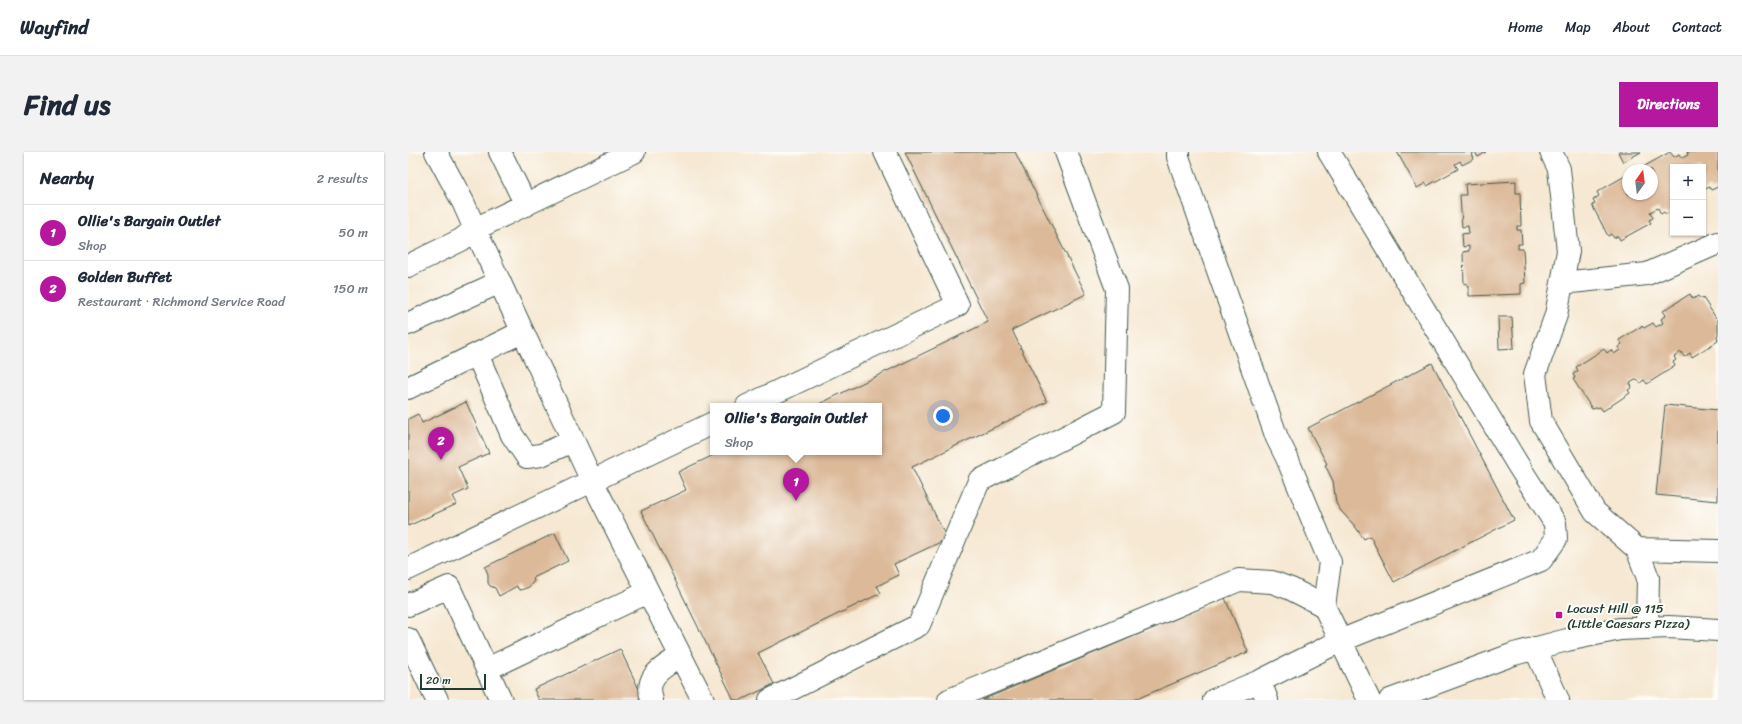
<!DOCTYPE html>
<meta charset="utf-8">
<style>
body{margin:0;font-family:Sriracha,sans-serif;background:#f2f2f3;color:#1f2937}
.controls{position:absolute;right:12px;top:12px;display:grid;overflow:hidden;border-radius:0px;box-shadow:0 1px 3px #0004}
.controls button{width:36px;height:36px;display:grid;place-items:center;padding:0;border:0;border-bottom:1px solid #e0e1e3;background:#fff;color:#1f2937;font:20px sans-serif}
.compass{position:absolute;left:1214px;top:12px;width:36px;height:36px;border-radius:50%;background:#fff;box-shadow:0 1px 3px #0004;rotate:14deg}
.scale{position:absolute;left:12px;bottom:10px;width:66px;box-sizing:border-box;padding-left:4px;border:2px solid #1f3d34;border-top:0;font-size:11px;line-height:14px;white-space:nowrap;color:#1f3d34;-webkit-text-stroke:3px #fdfcf7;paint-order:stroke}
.you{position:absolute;left:535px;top:264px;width:14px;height:14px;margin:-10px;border:3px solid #fff;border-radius:50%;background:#1a73e8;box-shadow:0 0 0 6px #1a73e833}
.badge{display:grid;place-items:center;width:26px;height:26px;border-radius:50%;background:#b5179e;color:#fff;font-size:13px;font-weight:700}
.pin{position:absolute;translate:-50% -33px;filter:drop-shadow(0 1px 2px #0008)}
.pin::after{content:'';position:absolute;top:21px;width:14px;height:12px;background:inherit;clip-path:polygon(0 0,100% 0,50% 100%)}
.popup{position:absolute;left:302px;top:251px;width:172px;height:52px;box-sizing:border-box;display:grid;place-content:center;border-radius:0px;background:#fff;filter:drop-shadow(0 1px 3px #0005);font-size:13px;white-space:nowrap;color:#747a83}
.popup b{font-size:15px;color:#1f2937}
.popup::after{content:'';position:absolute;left:50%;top:100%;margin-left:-8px;border:8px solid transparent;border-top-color:#fff}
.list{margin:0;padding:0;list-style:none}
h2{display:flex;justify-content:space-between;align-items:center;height:52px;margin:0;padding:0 16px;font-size:17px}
h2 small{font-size:13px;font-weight:400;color:#747a83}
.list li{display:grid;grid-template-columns:26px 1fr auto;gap:12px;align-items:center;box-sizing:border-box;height:56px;padding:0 16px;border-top:1px solid #e0e1e3}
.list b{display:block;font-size:15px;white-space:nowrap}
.list p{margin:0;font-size:13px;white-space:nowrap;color:#747a83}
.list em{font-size:13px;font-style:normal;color:#747a83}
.map{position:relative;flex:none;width:1310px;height:548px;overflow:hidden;border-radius:0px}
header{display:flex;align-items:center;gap:24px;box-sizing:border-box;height:56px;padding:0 20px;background:#fff;border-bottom:1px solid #e0e1e3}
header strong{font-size:19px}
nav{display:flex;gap:22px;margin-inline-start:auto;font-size:14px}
.intro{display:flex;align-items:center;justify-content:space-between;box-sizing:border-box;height:96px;padding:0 24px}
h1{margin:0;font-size:28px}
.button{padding:10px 18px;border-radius:0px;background:#b5179e;color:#fff;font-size:14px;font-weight:700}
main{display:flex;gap:24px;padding:0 24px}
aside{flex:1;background:#fff;border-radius:0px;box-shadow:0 1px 3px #0004}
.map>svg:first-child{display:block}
</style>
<header>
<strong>Wayfind</strong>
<nav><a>Home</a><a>Map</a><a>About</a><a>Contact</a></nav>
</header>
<div class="intro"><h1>Find us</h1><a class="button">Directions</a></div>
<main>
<aside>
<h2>Nearby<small>2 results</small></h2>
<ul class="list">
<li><span class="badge">1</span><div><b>Ollie's Bargain Outlet</b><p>Shop</p></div><em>50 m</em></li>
<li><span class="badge">2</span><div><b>Golden Buffet</b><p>Restaurant · Richmond Service Road</p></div><em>150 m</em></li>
</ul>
</aside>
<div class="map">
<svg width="1310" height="548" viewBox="0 0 1310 548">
<rect width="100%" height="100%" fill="#fdfcf7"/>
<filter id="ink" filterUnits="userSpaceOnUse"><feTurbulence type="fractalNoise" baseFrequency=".025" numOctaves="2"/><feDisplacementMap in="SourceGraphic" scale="8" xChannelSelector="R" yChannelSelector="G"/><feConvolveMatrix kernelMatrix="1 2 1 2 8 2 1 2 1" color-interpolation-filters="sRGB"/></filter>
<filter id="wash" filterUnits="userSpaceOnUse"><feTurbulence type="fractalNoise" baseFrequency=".012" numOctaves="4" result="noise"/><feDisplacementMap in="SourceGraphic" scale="16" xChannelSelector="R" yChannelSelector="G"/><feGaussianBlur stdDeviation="0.9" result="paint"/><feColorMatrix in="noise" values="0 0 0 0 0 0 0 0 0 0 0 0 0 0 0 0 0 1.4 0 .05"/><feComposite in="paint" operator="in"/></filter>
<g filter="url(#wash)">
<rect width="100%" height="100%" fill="#f6e8d2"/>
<g id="blocks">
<path fill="#dcb998" d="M497,0H607L678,142L604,178L639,250L504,315L539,387L486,412L491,423L469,434L473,441L350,501L366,532L333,548H326L233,359L278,338L270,320L312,300H471V254H407L580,170Z
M989,0H1078L1070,5L1067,0L1064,2L1066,7L1054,13L1052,9L1047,12L1050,17L1019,34L1018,31L1009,36Z
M1210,0H1233L1215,10Z
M1262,0L1266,5L1271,2L1274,6L1280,3L1279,0H1310V35L1303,38L1301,35L1296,38L1295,15H1265V58L1258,62L1256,60L1253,62L1250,56L1242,60L1245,66L1241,68L1243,71L1212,88L1210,84L1206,86L1203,82L1200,84L1184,53L1187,52L1185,48L1191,44L1189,40L1217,24L1220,28V42H1244V18H1237L1235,15Z
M1108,29V41H1112L1113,74H1109V78H1113L1114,92H1110V97H1115L1117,131L1113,132V142L1061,144V134H1059V131L1056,132L1055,100L1061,99V94L1055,95L1054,82L1061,81L1060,74L1054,75L1052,43H1058L1057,32Z
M1282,142L1285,147L1290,144L1293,147L1295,146L1310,169V183L1309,184L1310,189L1284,205L1282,201L1276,205L1273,200L1266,205L1268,208L1265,210L1267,214L1239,232L1236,228L1232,231L1229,227L1222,231L1224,235L1220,238L1222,241L1195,259L1192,255L1184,257L1165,227L1167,226L1165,222L1170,219L1168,215L1196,197L1199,201L1203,198L1206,202L1212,198L1210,195L1214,192L1211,188L1234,174L1236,176L1245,171L1248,175L1255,171L1253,167L1258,163L1255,159Z
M1090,165H1104L1106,196L1091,197Z
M1024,211L1106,368L986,430L962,384L956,387L946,373L933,359L928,351L925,329L917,313L919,312L900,276Z
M58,250L81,301L50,315L60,337L45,344L49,352L0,374V267L10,262L14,271Z
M1257,253L1310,258V349L1248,343Z
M147,381L160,409L125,426L126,429L121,435L113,438L110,437L109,434L91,444L87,436L82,434L80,431V422L77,415Z
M817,446L840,500L726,548H574Z
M212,497L236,548H131L126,537Z"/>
</g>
</g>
<g filter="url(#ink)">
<use href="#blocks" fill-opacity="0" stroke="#3f574c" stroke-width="1"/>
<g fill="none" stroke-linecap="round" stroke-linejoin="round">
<g stroke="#3f574c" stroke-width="24">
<path id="minor" d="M92,0L118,53
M226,0L67,77L184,329L305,271
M770,0V5L869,286L879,306L922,410L916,454L961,548
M1143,0L1151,17L1160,99L1148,163L1127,222L1133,269L1187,360L1229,397L1240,426L1239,476
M0,114L53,88L67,77L55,50L28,0
M1154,131L1239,122L1310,91
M0,172L92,130
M69,202L104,283L119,305L133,303L165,289
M0,236L114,180
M339,254L550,153L477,0
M1229,397L1310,399
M0,417L184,329L295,548
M0,453L41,435L93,548
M0,487L29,548
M1127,496L1150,548
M79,517L240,440
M852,529L859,548
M244,548C236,523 255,516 272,504
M362,548L511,473L571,329L706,260L709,137L658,0
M541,548L831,428L864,430L883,437L916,454
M806,548L852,529L932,489L1133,408L1148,387L1147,371L1110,313L921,0
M982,548L1106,502L1159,488L1212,477L1261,475L1310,478"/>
</g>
<use href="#minor" stroke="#fff" stroke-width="22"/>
</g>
</g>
<rect fill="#b5179e" stroke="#fdfcf7" stroke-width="1.5" x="1147" y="459" width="8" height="8" rx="2"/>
<g text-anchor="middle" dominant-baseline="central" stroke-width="4" stroke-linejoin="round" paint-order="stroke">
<g font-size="13" fill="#1f3d34" stroke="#fdfcf7" text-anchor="start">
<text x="1159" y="456">Locust Hill @ 115<tspan x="1159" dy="15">(Little Caesars Pizza)</tspan></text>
</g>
</g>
</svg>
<div class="controls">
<button>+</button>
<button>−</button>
</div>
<svg class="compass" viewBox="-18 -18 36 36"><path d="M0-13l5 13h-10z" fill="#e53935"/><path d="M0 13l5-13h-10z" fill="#747a83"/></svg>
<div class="scale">20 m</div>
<div class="you"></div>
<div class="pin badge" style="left:388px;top:349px">1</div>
<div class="popup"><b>Ollie's Bargain Outlet</b>Shop</div>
<div class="pin badge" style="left:33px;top:308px">2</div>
</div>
</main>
